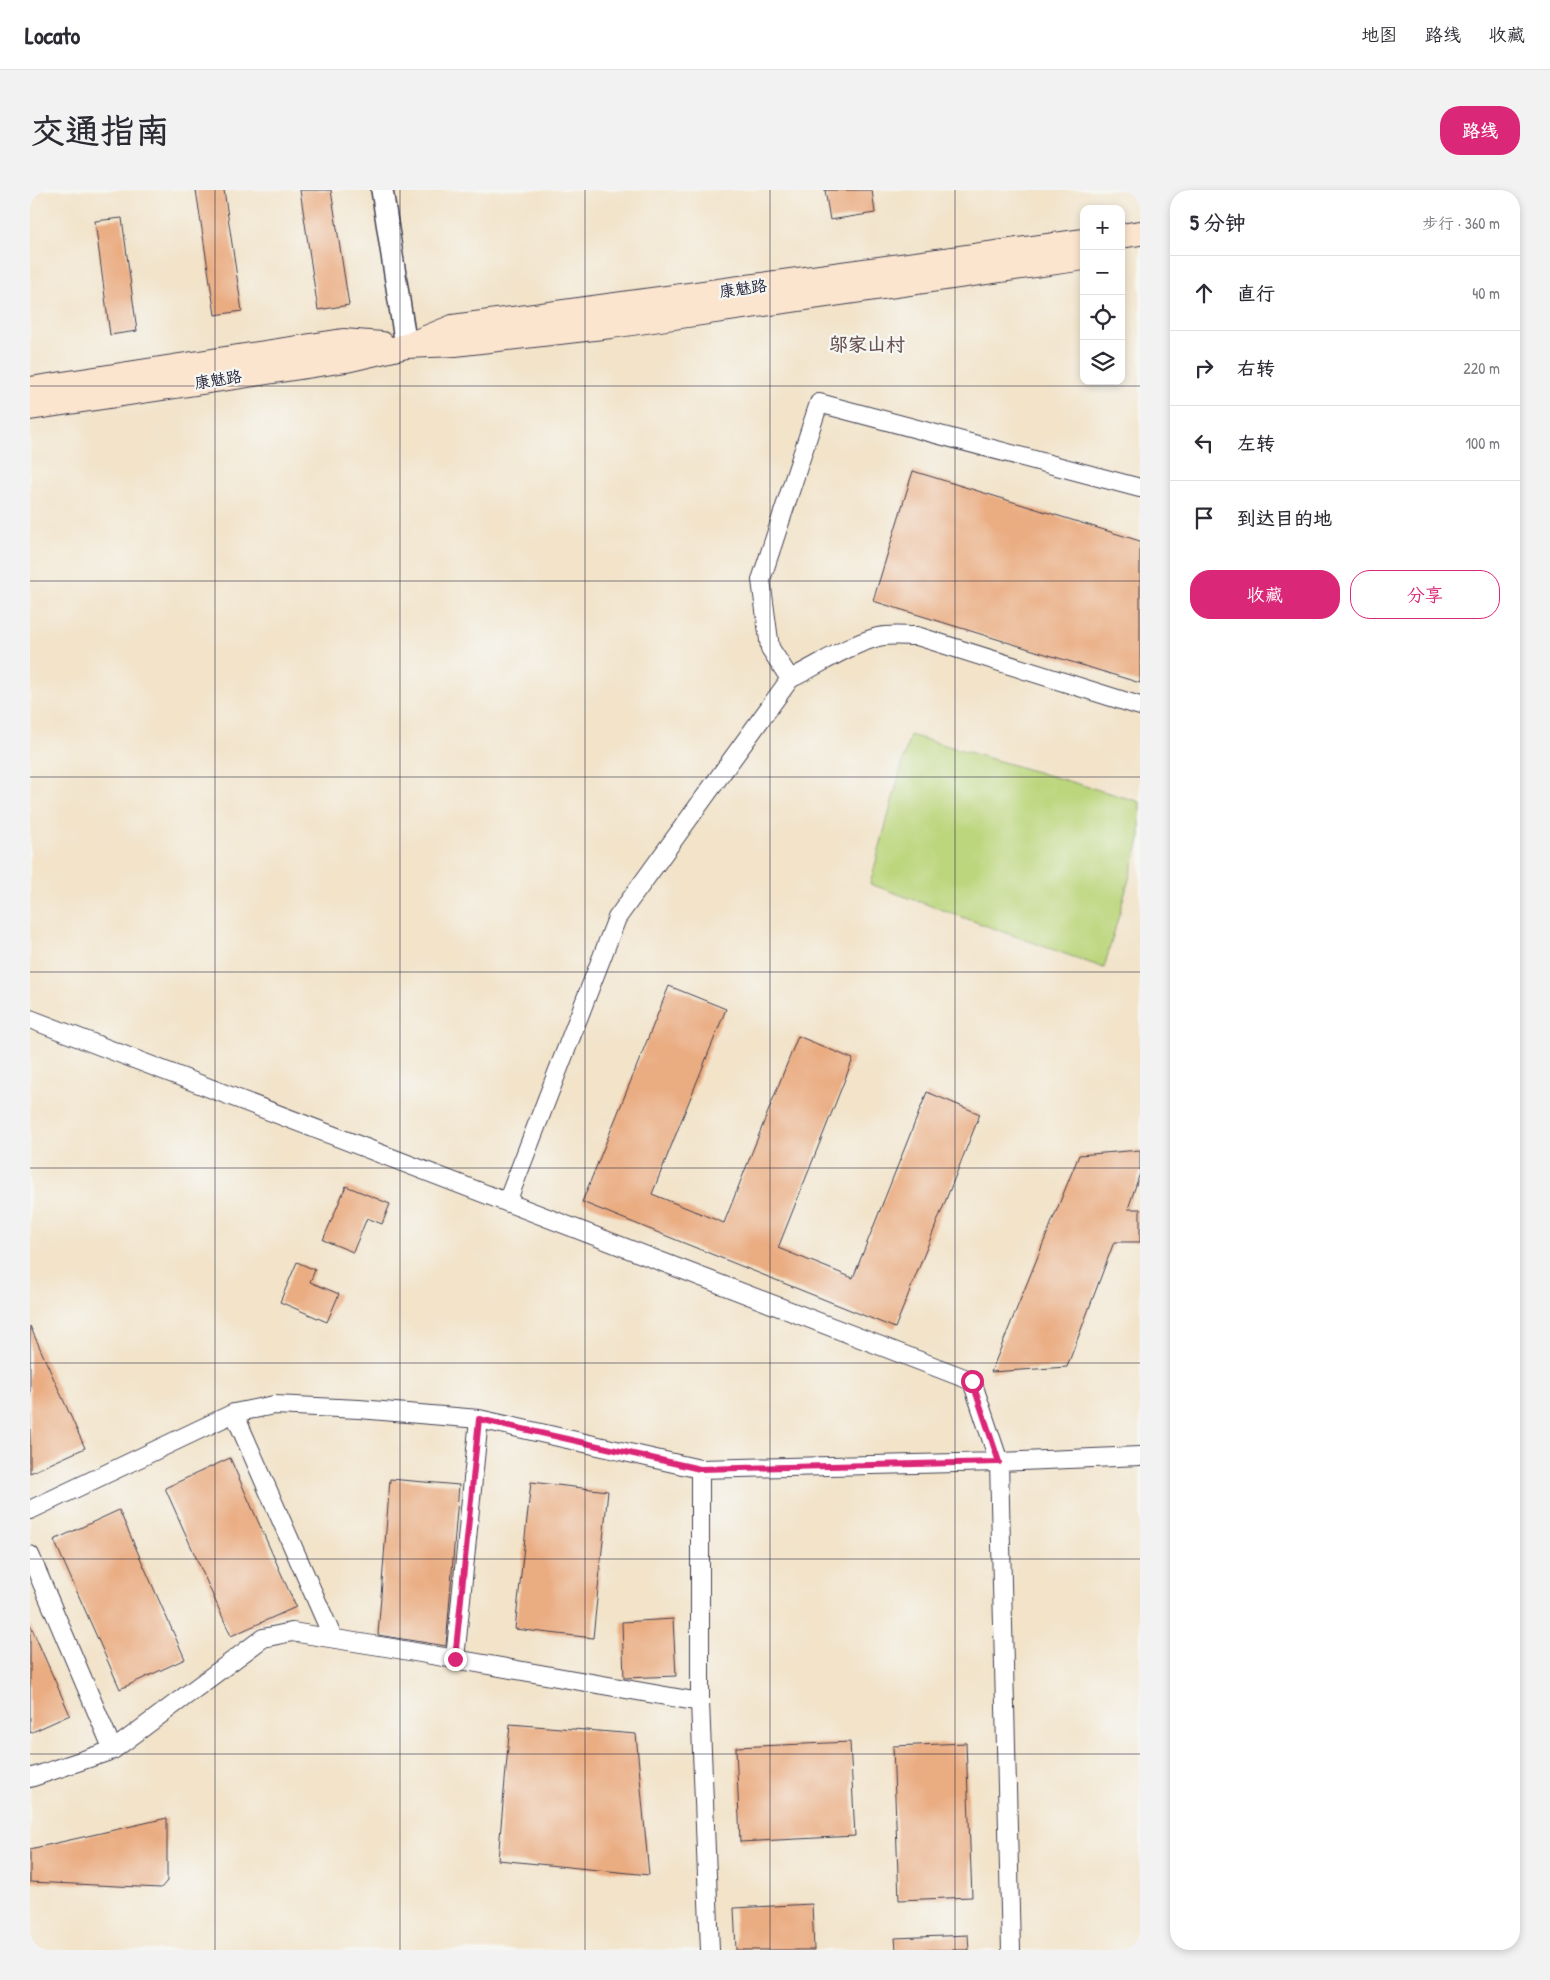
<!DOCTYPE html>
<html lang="zh">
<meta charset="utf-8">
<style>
body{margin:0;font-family:"Patrick Hand","LXGW WenKai TC",sans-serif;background:#f2f2f3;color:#2b2b33}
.controls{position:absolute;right:15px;top:15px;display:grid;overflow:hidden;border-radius:10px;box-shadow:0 2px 8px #0003}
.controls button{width:45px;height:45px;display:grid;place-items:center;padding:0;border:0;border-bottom:1px solid #e1e1e2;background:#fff;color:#2b2b33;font:25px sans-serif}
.stop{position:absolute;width:15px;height:15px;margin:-11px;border:4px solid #db2777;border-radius:50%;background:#fff}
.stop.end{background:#db2777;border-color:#fff;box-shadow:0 1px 5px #0008}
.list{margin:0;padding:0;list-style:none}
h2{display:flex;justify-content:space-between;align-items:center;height:65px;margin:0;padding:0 20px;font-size:21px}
h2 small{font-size:16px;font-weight:400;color:#7c7c81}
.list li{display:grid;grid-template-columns:32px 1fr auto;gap:15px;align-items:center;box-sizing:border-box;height:75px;padding:0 20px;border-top:1px solid #e1e1e2}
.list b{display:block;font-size:19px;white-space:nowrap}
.list em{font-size:16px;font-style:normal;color:#7c7c81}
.actions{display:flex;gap:10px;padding:15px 20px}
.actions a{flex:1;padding:11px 0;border:1px solid #db2777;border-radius:20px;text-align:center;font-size:18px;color:#db2777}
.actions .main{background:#db2777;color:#fff}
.icon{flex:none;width:28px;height:28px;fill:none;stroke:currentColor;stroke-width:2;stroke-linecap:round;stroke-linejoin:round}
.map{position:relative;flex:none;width:1110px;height:1760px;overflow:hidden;border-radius:20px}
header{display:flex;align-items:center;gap:30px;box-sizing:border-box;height:70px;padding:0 25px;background:#fff;border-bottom:1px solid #e1e1e2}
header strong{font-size:24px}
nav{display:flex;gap:28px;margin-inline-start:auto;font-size:18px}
.intro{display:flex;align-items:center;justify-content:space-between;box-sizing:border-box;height:120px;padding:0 30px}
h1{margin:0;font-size:35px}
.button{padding:12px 22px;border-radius:20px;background:#db2777;color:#fff;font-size:18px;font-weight:700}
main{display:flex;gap:30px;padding:0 30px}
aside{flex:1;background:#fff;border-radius:20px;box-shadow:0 2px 8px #0003}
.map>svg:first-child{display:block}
</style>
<header>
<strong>Locato</strong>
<nav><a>地图</a><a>路线</a><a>收藏</a></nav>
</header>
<div class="intro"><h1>交通指南</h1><a class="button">路线</a></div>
<main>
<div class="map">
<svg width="1110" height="1760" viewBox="0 0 1110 1760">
<rect width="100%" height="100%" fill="#f6f6f2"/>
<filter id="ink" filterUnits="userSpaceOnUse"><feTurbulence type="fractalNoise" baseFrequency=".02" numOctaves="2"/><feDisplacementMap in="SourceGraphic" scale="10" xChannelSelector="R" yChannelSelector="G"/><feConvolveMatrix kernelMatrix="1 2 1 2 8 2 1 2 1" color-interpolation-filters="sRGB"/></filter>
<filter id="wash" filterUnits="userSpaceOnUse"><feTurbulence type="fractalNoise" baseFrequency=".0096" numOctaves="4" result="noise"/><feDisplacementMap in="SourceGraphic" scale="20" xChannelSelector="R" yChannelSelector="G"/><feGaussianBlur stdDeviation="1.12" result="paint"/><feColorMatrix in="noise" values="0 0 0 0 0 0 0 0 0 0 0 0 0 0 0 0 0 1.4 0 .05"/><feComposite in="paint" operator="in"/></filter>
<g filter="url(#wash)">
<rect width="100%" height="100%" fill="#f2e3c9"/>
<path fill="#bbd67c" stroke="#6e7c5c" d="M880,545L1110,612V650L1074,778L840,694Z"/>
<g id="blocks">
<path fill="#eaac81" d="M166,0H194L212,121L185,125Z
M270,0H301L319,115L288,120Z
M795,0H842L845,23L800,30Z
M92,28L107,141L80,145L65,31Z
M883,281L1110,351V493L843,411Z
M639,796L696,819L622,1004L694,1033L768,846L823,869L748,1058L823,1088L897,902L950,924L865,1138L552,1012Z
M1110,960V983L1098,1019H1110V1052H1084L1037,1177L961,1182L1049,965Z
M316,996L360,1014L352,1034L337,1028L323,1062L293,1050Z
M267,1072L285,1080L280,1092L309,1104L297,1132L250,1112Z
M0,1136L55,1258L0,1283Z
M200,1268L266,1417L201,1446L135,1298Z
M360,1289L429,1295L416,1456L348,1445Z
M501,1292L578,1301L563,1448L485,1439Z
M89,1320L155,1469L90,1499L24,1350Z
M643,1429L646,1486L594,1488L592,1432Z
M0,1434L40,1525L0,1543Z
M480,1534L606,1544L619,1685L468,1670Z
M820,1552L825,1646L710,1652L706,1557Z
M936,1553L942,1707L869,1710L863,1556Z
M137,1628V1691L131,1698L0,1692V1659Z
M782,1714L784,1760H706L704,1718Z
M938,1745L939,1760H866L865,1748Z"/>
</g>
</g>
<g filter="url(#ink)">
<use href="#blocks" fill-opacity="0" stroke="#413f50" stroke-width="1"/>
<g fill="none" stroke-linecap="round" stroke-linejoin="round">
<g stroke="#413f50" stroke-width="20">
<path id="minor" d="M760,489L740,458L731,390L789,213L1110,298
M0,829L942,1191L969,1272L981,1760
M477,1012L587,728L760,489C789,475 816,456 848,447C860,444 875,446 887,446L1110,516
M204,1223L303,1448
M670,1279V1512L680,1760
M0,1320L204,1223L244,1215L329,1219L449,1229L670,1279L969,1272L1110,1266
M0,1365L83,1560
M425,1469L449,1229
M0,1588L83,1560L233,1448L262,1442L362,1458L670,1512"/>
</g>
<g stroke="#413f50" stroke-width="24">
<path id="tertiary" d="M352,0L376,156"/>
</g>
<g stroke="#413f50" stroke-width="26">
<path id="secondary" d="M1091,46L1110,43
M1054,51L423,137L376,156L425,154L581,136L1054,68
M0,199L313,151L352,154
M0,218L316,170L376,156"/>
</g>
<use href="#minor" stroke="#fff" stroke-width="18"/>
<use href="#tertiary" stroke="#fff" stroke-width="21"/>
<use href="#secondary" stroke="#fbe5cf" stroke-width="24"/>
</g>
</g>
<g fill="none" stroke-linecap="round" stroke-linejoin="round" filter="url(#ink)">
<path stroke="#db2777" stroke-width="6" d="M425,1469L449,1229L670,1279L969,1272L942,1191"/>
</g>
<path fill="none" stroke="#22223b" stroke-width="1" stroke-opacity="0.55" d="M185,0V1760M370,0V1760M555,0V1760M740,0V1760M925,0V1760M0,196H1110M0,391H1110M0,587H1110M0,782H1110M0,978H1110M0,1173H1110M0,1369H1110M0,1564H1110"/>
<g text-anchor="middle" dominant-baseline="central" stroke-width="4.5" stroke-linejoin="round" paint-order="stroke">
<g font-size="16" fill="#22223b" stroke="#f6f6f2">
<text transform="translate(713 98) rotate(-8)">康魅路</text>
<text transform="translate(188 189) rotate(-9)">康魅路</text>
</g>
<g font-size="19" font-weight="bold" fill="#685254" stroke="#f6f6f2">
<text x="837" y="154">邬家山村</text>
</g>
</g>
</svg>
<div class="controls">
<button>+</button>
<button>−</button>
<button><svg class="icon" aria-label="locate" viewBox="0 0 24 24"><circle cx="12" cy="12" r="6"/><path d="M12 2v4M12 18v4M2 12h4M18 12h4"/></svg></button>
<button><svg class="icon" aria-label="layers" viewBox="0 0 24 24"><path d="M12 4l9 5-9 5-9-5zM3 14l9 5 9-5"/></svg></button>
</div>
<div class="stop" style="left:942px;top:1191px"></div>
<div class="stop end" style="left:425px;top:1469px"></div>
</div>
<aside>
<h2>5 分钟<small>步行 · 360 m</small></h2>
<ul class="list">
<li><svg class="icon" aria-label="ahead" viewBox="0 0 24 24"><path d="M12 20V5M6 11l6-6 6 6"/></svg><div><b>直行</b></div><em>40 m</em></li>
<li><svg class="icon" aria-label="right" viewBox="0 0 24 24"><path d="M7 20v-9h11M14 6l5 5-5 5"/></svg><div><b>右转</b></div><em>220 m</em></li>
<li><svg class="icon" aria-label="left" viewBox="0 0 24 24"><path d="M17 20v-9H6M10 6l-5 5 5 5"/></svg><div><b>左转</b></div><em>100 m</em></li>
<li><svg class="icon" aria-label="arrive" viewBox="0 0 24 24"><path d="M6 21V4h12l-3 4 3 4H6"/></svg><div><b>到达目的地</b></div></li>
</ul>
<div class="actions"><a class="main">收藏</a><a>分享</a></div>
</aside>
</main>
